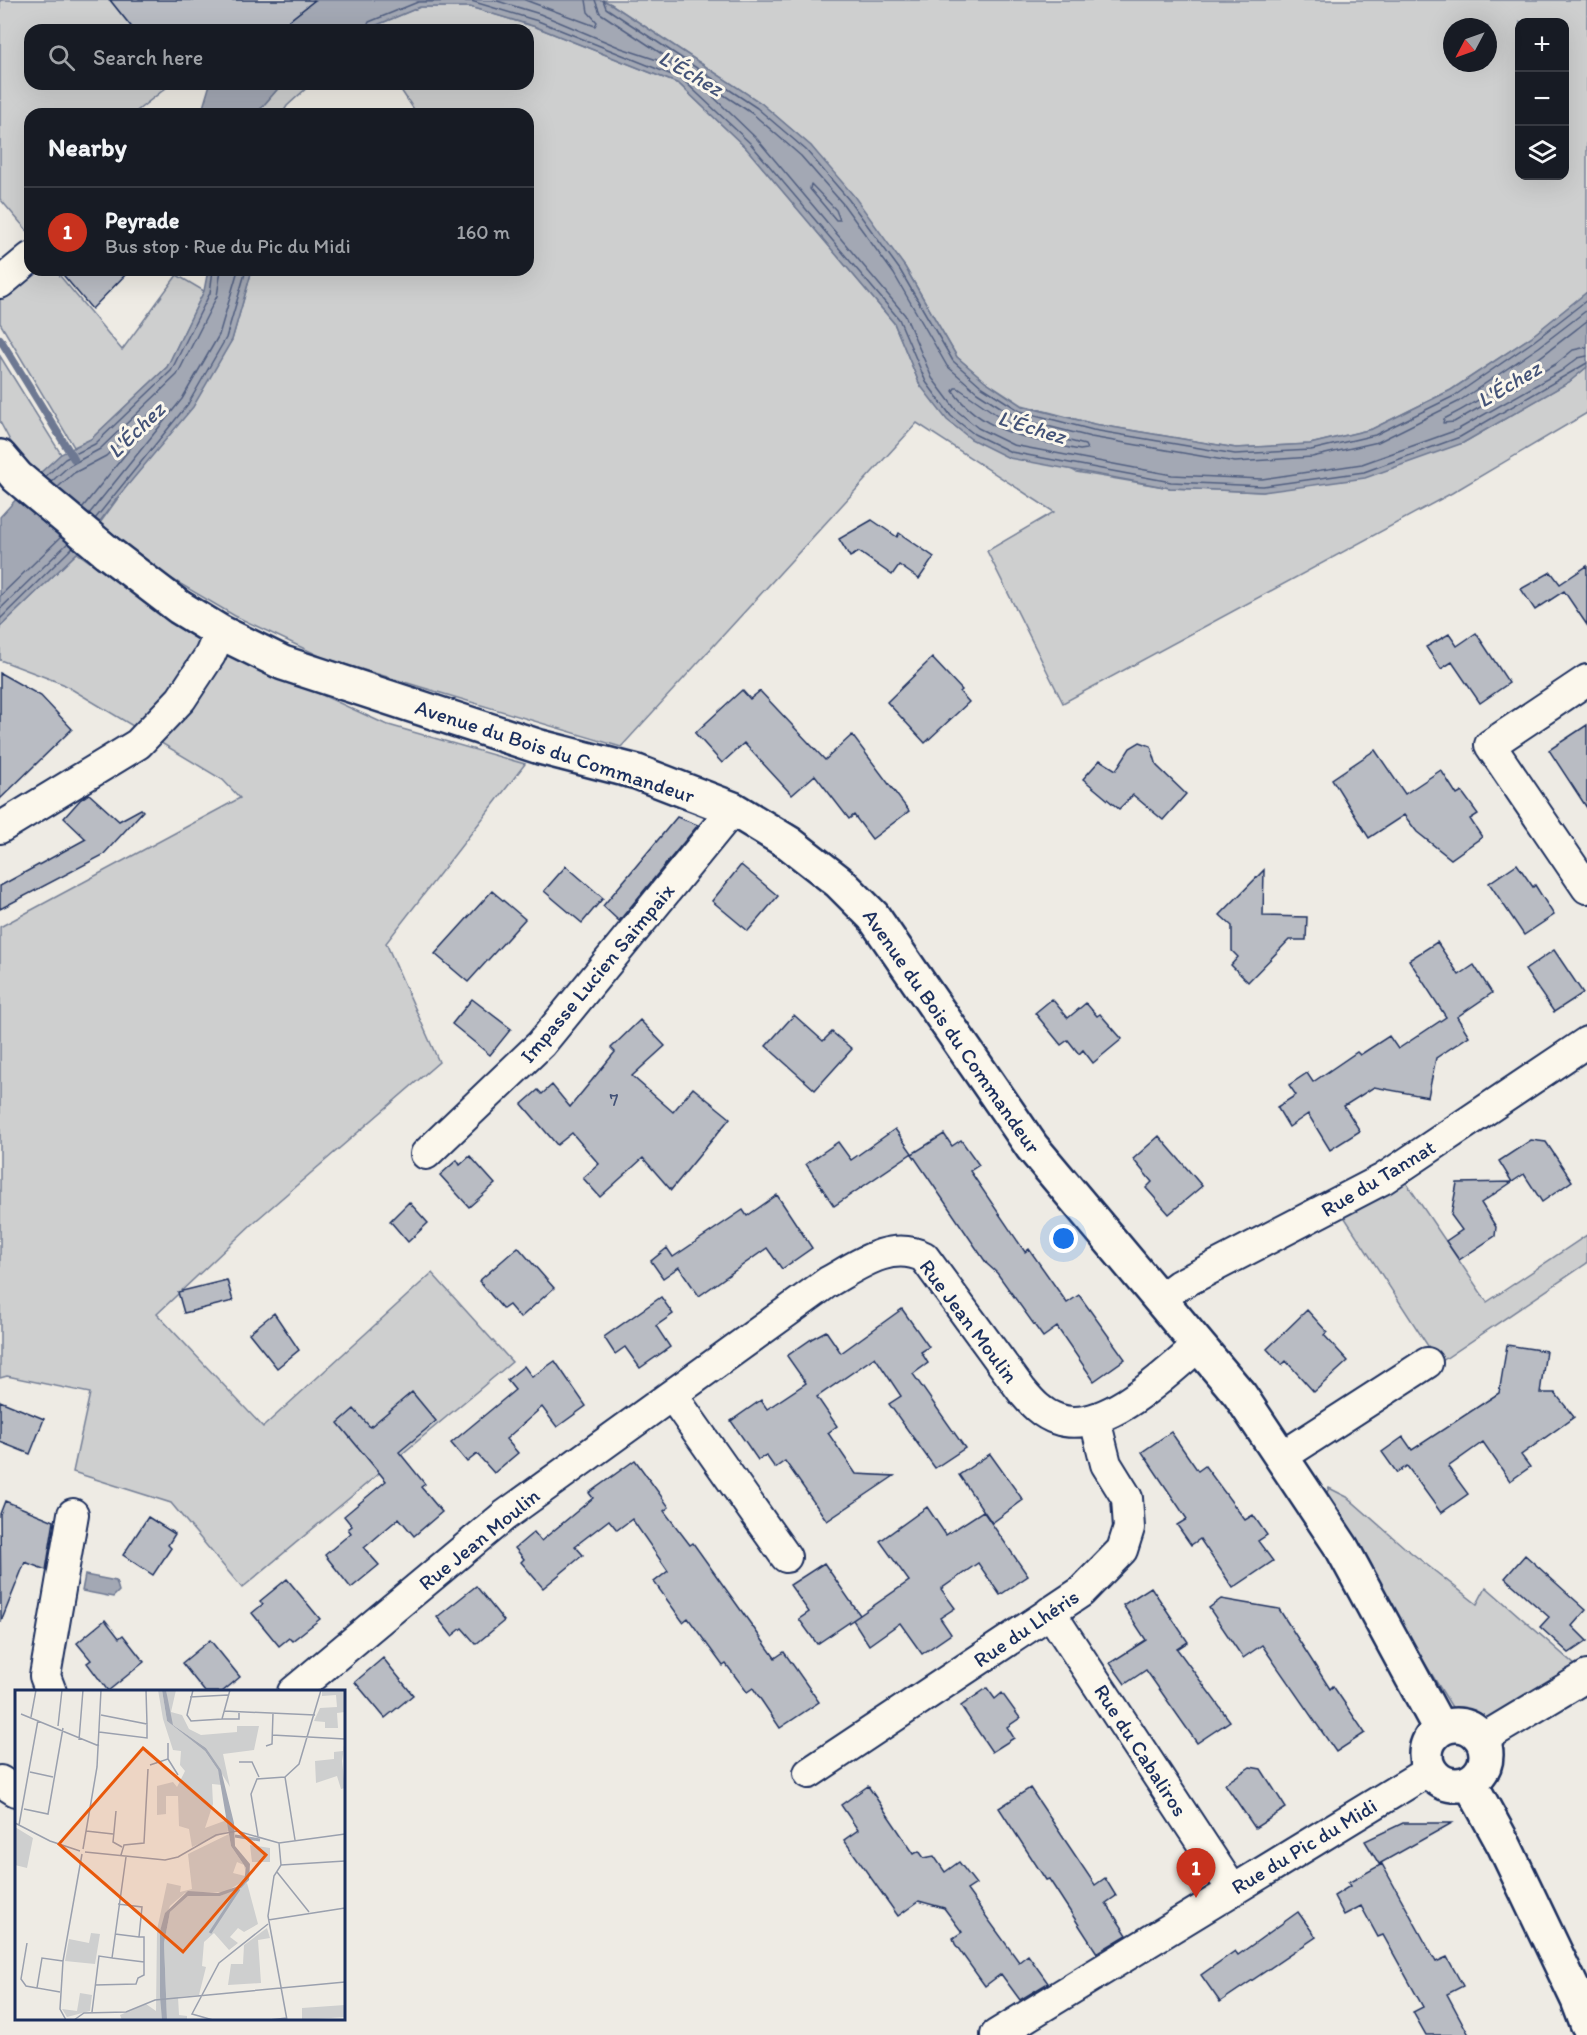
<!DOCTYPE html>
<meta charset="utf-8">
<style>
body{margin:0;font-family:Itim,sans-serif;background:#20242c;color:#f1f3f6}
.controls{position:absolute;right:18px;top:18px;display:grid;overflow:hidden;border-radius:12px;box-shadow:0 6px 24px #0002}
.controls button{width:54px;height:54px;display:grid;place-items:center;padding:0;border:0;border-bottom:2px solid #363941;background:#171b24;color:#f1f3f6;font:30px sans-serif}
.compass{position:absolute;left:1443px;top:18px;width:54px;height:54px;border-radius:50%;background:#171b24;box-shadow:0 6px 24px #0002;rotate:229deg}
.you{position:absolute;left:1064px;top:1239px;width:21px;height:21px;margin:-15px;border:4px solid #fff;border-radius:50%;background:#1a73e8;box-shadow:0 0 0 9px #1a73e833}
.badge{display:grid;place-items:center;width:39px;height:39px;border-radius:50%;background:#c8321e;color:#fff;font-size:20px;font-weight:700}
.pin{position:absolute;translate:-50% -50px;filter:drop-shadow(0 2px 3px #0008)}
.pin::after{content:'';position:absolute;top:32px;width:21px;height:18px;background:inherit;clip-path:polygon(0 0,100% 0,50% 100%)}
.list{margin:0;padding:0;list-style:none}
h2{display:flex;justify-content:space-between;align-items:center;height:78px;margin:0;padding:0 24px;font-size:26px}
h2 small{font-size:20px;font-weight:400;color:#9ea1a6}
.list li{display:grid;grid-template-columns:39px 1fr auto;gap:18px;align-items:center;box-sizing:border-box;height:90px;padding:0 24px;border-top:2px solid #363941}
.list b{display:block;font-size:22px;white-space:nowrap}
.list p{margin:0;font-size:20px;white-space:nowrap;color:#9ea1a6}
.list em{font-size:20px;font-style:normal;color:#9ea1a6}
.icon{flex:none;width:33px;height:33px;fill:none;stroke:currentColor;stroke-width:2;stroke-linecap:round;stroke-linejoin:round}
.map{position:relative;flex:none;width:1587px;height:2035px;overflow:hidden}
.search{position:absolute;background:#171b24;box-shadow:0 6px 24px #0002;left:24px;top:24px;width:510px;height:66px;display:flex;align-items:center;gap:15px;box-sizing:border-box;padding:0 21px;border-radius:18px;color:#9ea1a6;font-size:22px}
.panel{position:absolute;background:#171b24;box-shadow:0 6px 24px #0002;left:24px;top:108px;width:510px;height:168px;border-radius:18px}
.map>svg:first-child{display:block}
</style>
<div class="map">
<svg width="1587" height="2035" viewBox="0 0 1587 2035">
<rect width="100%" height="100%" fill="#eeebe4"/>
<filter id="ink" filterUnits="userSpaceOnUse"><feTurbulence type="fractalNoise" baseFrequency=".0167" numOctaves="2"/><feDisplacementMap in="SourceGraphic" scale="12" xChannelSelector="R" yChannelSelector="G"/><feConvolveMatrix kernelMatrix="1 2 1 2 8 2 1 2 1" color-interpolation-filters="sRGB"/></filter>
<g filter="url(#ink)">
<path fill="#cecfcf" stroke="#747f96" stroke-width="1.5" fill-rule="evenodd" d="M0,0H110L134,30H30V84H171L133,114H30V234L0,199Z
M602,0H1587V292L1531,337L1451,390L1372,429L1310,444L1236,448L1094,424L1022,405L985,381L957,357L905,267L811,146L761,103L611,4ZM1520,22H1564V176H1520ZM1452,27H1488V63H1452Z
M420,7H470L536,27L679,84L746,148L894,323L920,385L1076,472L1170,488L1263,492L1463,443L1569,382L1587,367V413L1452,493L1063,703L987,551L1054,512L917,423L621,747L324,658L235,616L160,572L100,523L232,340L252,270H528V114H417L397,84H528V30H365Z
M282,84H311L287,106L282,114H256Z
M30,270H55L122,350L177,275L204,291L167,367L91,439L74,447L0,323V293Z
M0,356L61,454L38,475L21,461L0,422Z
M77,553L198,638L385,724L525,764L386,943L439,1062L252,1224L157,1314L263,1427L432,1273L512,1362L242,1588L171,1503L73,1472L90,1393L7,1376L0,1378V927L240,798L223,780L63,684L0,660V627Z
M1403,1178L1487,1302L1587,1235V1263L1439,1363L1343,1215Z
M1329,1488L1347,1497L1404,1547L1477,1604L1486,1587L1576,1666L1466,1730L1324,1499Z"/>
<path fill="#a3a8b4" stroke="#6d7892" stroke-width="1.5" d="M315,0H602L611,4L761,103L811,146L854,196L905,267L957,357L985,381L1022,406L1094,424L1236,448L1310,444L1372,429L1451,390L1531,337L1587,292V367L1569,382L1463,443L1365,478L1263,492L1170,488L1009,458L971,439L947,420L920,385L894,323L746,148L679,84L536,27L470,7H420L365,30H277Z
M210,84H282L256,114H201Z
M208,270H252L232,340L193,407L117,498L77,553L0,627V517L38,475L61,454L91,439L167,367L204,291Z
M85,1575L116,1581L119,1591L113,1597L82,1591Z"/>
<g fill="none" stroke-linecap="round" stroke-linejoin="round">
<path stroke="#515f80" stroke-width="1.5" d="M494,0L540,14L621,48L672,65L671,60L600,13L595,0
M525,0L595,26L597,22L588,12L586,0
M603,0L606,8L757,108L806,150L849,200L900,270L953,361L981,386L1020,411L1093,430L1235,454L1311,450L1375,435L1454,396L1534,341L1587,300
M365,30L369,22L418,2L471,1L538,21L682,79L750,143L899,319L926,382L951,416L974,434L1011,452L1171,482L1263,486L1364,472L1460,437L1587,363
M811,184L836,210L840,220H836L810,189Z
M1587,310L1539,347L1458,402L1378,442L1312,457L1235,462L1091,437L1019,419L977,392L947,366L894,274L843,204L801,156L753,114L707,84L702,86L757,139L905,315L932,378L956,410L978,428L1013,445L1172,475L1262,479L1362,464L1457,430L1561,371L1578,358L1587,356
M1587,321C1542,356 1495,394 1444,419L1443,423L1454,422L1556,364L1573,350L1587,347
M958,388L1013,426L1085,445L1087,449L1080,450C1034,440 982,433 953,391L955,388Z
M45,477L65,459L95,444L171,371L210,293L213,270
M51,482L69,466L100,449L177,375L217,296L221,270
M58,487L74,473L106,456L153,411H157V415L82,508
M89,514L182,399L219,335L238,270
M95,519L188,404L226,338L246,270
M0,596L61,537
M0,609L68,543
M0,619L73,547"/>
<path stroke="#6d7892" stroke-width="8" d="M0,339L74,459"/>
</g>
<path fill="#b9bcc3" stroke="#1b2f5e" stroke-width="1.5" d="M110,0H315L277,30H134Z
M59,270H130L92,309Z
M872,520L897,537L899,533L934,557L919,579L899,565L892,575L859,552L850,557L839,539Z
M1587,566V625L1564,591L1535,610L1521,589L1551,572L1560,584Z
M1476,633L1509,683L1480,703L1452,662L1441,669L1426,647L1449,634L1457,646Z
M932,658L962,690L960,692L969,702L925,743L887,702Z
M0,673L41,696L72,729L0,799Z
M742,690L750,699L760,691L825,760L852,735L909,811L872,839L854,815L849,819L815,775L792,795L744,743L722,763L695,733Z
M1587,725V808L1549,750Z
M1140,742L1151,746L1157,766L1186,794L1163,820L1133,795L1119,809L1083,779L1100,760L1116,770L1130,748Z
M1375,750L1405,794L1441,770L1457,795L1462,792L1478,814L1470,819L1482,837L1451,859L1417,832L1404,815L1369,838L1332,779Z
M89,794L119,821L141,809L143,811L103,855L0,909V886L86,839L64,818L80,800Z
M677,817L698,825L619,921L603,906Z
M1517,864L1533,887L1535,885L1554,915L1524,935L1489,883Z
M741,865L778,896L748,931L712,901Z
M566,866L603,898L582,923L544,891Z
M1264,870L1263,916L1307,917L1306,940H1289L1248,982L1231,965L1238,957L1232,951V926L1220,915Z
M492,891L525,919L468,982L435,954Z
M1437,942L1459,975L1474,965L1492,993L1457,1017L1469,1036L1436,1058L1428,1097L1374,1087L1344,1106L1360,1131L1330,1150L1308,1114L1289,1127L1277,1107L1296,1095L1289,1085L1307,1073L1313,1082L1357,1052L1360,1055L1389,1036L1398,1049L1446,1017L1409,960Z
M1554,950L1583,993L1554,1012L1525,970Z
M472,999L511,1029L490,1055L452,1024Z
M1052,999L1068,1018L1086,1003L1097,1016L1100,1014L1122,1039L1093,1063L1083,1050L1079,1054L1068,1040L1061,1045L1035,1013Z
M794,1015L823,1041L832,1032L852,1049L815,1090L766,1046Z
M640,1020L665,1046L632,1076L673,1112L693,1088L730,1118L671,1190L643,1158L600,1197L583,1178L599,1164L572,1133L557,1145L522,1104L538,1090L542,1094L552,1085L570,1107L615,1052L611,1048Z
M895,1129L912,1153L834,1206L806,1164L838,1142L851,1160Z
M944,1134L952,1146L961,1140L979,1165L970,1171L1025,1252L1029,1249L1067,1303L1079,1295L1125,1359L1094,1381L1057,1327L1043,1337L997,1273L987,1264L912,1154Z
M1159,1136L1202,1186L1169,1214L1146,1188L1152,1182L1133,1159Z
M1531,1140L1546,1142L1572,1181L1542,1202L1524,1174L1512,1182L1499,1161Z
M470,1156L495,1184L469,1207L440,1175L457,1160L460,1165Z
M1512,1182L1481,1203L1496,1227L1495,1236L1459,1260L1446,1241L1462,1230L1451,1215L1457,1183Z
M777,1195L812,1248L782,1269L767,1248L699,1296L679,1267L663,1278L651,1261L667,1248L673,1257L743,1210L747,1216Z
M409,1202L428,1223L408,1242L390,1221Z
M518,1247L554,1288L520,1318L509,1305L503,1309L479,1281Z
M227,1280L233,1301L184,1313L178,1292Z
M661,1297L673,1314L656,1326L670,1347L640,1368L625,1347L615,1354L604,1337Z
M902,1309L929,1347L921,1352L928,1363L913,1374L965,1448L935,1468L889,1404L901,1396L875,1357L817,1397L837,1426L828,1433L856,1474L894,1476L827,1521L785,1461L775,1468L766,1455L758,1460L731,1421L761,1400L767,1409L806,1383L787,1356L813,1338L826,1331L841,1353Z
M1307,1310L1327,1332L1324,1335L1348,1361L1314,1392L1286,1361L1282,1365L1267,1349Z
M274,1313L299,1350L277,1368L249,1333Z
M1507,1345L1546,1351L1540,1393H1555L1574,1417L1521,1455L1530,1467L1510,1481L1483,1442L1448,1467L1468,1494L1441,1513L1407,1466L1397,1473L1382,1452L1403,1437L1412,1450L1499,1393Z
M555,1361L586,1406L557,1427L542,1407L506,1439L518,1453L494,1473L477,1454L467,1462L451,1443L515,1390L507,1380L524,1366L532,1377Z
M412,1392L436,1421L399,1452L425,1484L421,1487L442,1512L414,1536L399,1518L364,1548L379,1565L351,1588L325,1555L351,1533L348,1529L352,1526L344,1516L386,1481L338,1423L354,1409L370,1427Z
M0,1401L44,1419L30,1454L0,1442Z
M1171,1432L1198,1471L1205,1466L1245,1520L1253,1515L1267,1535L1258,1541L1273,1561L1233,1588L1200,1539L1191,1545L1177,1525L1187,1519L1142,1452Z
M990,1454L1023,1500L992,1523L959,1475Z
M635,1460L669,1507L664,1511L690,1545L693,1543L775,1658L784,1652L819,1702L780,1728L753,1688L747,1692L726,1664L723,1666L688,1618L683,1622L654,1582L668,1571L632,1519L617,1530L609,1520L575,1546L583,1555L543,1588L521,1562L524,1559L515,1548L534,1532L541,1541L593,1498L589,1493Z
M5,1501L54,1521L46,1570L25,1562L1,1622L0,1514Z
M927,1507L946,1535L983,1511L1028,1576L1000,1595L978,1563L941,1589L955,1608L940,1618L951,1634L922,1654L900,1623L869,1645L853,1620L909,1581L880,1541Z
M148,1517L175,1534L168,1545L171,1548L153,1575L123,1555Z
M1525,1555L1586,1610L1572,1626L1587,1641L1569,1653L1540,1627L1549,1617L1505,1578Z
M824,1563L860,1615L817,1644L799,1619L809,1612L790,1585Z
M287,1579L320,1619L292,1641L289,1638L279,1646L252,1613L263,1604L260,1601Z
M476,1586L504,1621L476,1644L462,1628L452,1636L437,1617Z
M1151,1587L1188,1642L1177,1649L1230,1721L1197,1743L1146,1670L1125,1684L1110,1663L1146,1640L1123,1605Z
M1221,1599L1279,1609L1330,1689L1333,1686L1365,1733L1336,1752L1262,1645L1243,1658L1209,1608Z
M105,1620L119,1638L123,1635L144,1662L108,1691L87,1663L91,1660L77,1643Z
M210,1640L240,1677L222,1692H205L182,1663Z
M383,1658L413,1695L385,1718L355,1682Z
M987,1688L995,1699L1002,1693L1020,1718L1007,1727L1014,1738L992,1752L961,1706Z
M1250,1767L1261,1769L1286,1808L1255,1828L1225,1784Z
M868,1786L914,1854L919,1851L924,1858L934,1856L945,1872L959,1862L976,1884L967,1890L1019,1962L1028,1955L1048,1983L1020,2000L1001,1974L985,1986L955,1944L953,1938L962,1932L944,1908L919,1901L898,1916L844,1840L858,1830L841,1805Z
M1030,1788L1095,1885L1105,1878L1116,1896L1106,1903L1127,1935L1097,1953L1049,1879L1046,1880L999,1808Z
M1403,1823H1452L1379,1864L1365,1841Z
M1382,1864L1436,1962L1447,1957L1463,1986L1447,1994L1469,2035H1426L1413,2012L1423,2007L1383,1935L1378,1937L1361,1906L1344,1915L1334,1896L1350,1886L1348,1883Z
M1298,1912L1316,1937L1220,2002L1201,1975L1235,1951L1238,1955Z"/>
<g fill="none" stroke-linecap="round" stroke-linejoin="round">
<g stroke="#1b2f5e" stroke-width="34">
<path id="minor" d="M0,283L30,258
M1587,680L1490,745L1587,888
M0,828L138,744L181,699L210,655L220,632
M426,1154L541,1044L733,809
M1160,1299L1179,1285L1383,1179L1587,1042
M672,1395L786,1557
M1283,1456L1427,1363
M1050,1612L1232,1889
M51,1692L45,1676L73,1514
M293,1692L504,1516L828,1282C857,1266 890,1240 924,1257L1022,1391C1032,1403 1042,1414 1057,1419C1103,1436 1167,1373 1199,1345
M1482,1739L1587,1676
M809,1773L1081,1592L1122,1550L1129,1528L1127,1498L1106,1464L1095,1420
M0,1781L16,1791
M996,2035L1430,1770"/>
</g>
<g stroke="#1b2f5e" stroke-width="38">
<path id="major" d="M0,457L17,477L107,552L179,607L220,632L283,663L540,747L637,772L733,809L789,843L839,882L873,916L1032,1147L1240,1395L1342,1548L1440,1729
M1426 1755a30 30 0 1 1 60 0a30 30 0 1 1-60 0Z
M1470,1783L1504,1845L1578,2000L1587,2024"/>
</g>
<use href="#minor" stroke="#fbf7ec" stroke-width="30"/>
<use href="#major" stroke="#fbf7ec" stroke-width="33"/>
</g>
</g>
<g text-anchor="middle" dominant-baseline="central" stroke-width="6" stroke-linejoin="round" paint-order="stroke">
<g font-size="18" fill="#425277">
<text x="614" y="1100">7</text>
</g>
<g font-size="21" fill="#1b2f5e" stroke="#fbf7ec">
<text transform="translate(555 751) rotate(18)">Avenue du Bois du Commandeur</text>
<text transform="translate(597 973) rotate(-50)">Impasse Lucien Saimpaix</text>
<text transform="translate(952 1031) rotate(55)">Avenue du Bois du Commandeur</text>
<text transform="translate(1378 1178) rotate(-31)">Rue du Tannat</text>
<text transform="translate(969 1321) rotate(53)">Rue Jean Moulin</text>
<text transform="translate(479 1539) rotate(-39)">Rue Jean Moulin</text>
<text transform="translate(1026 1628) rotate(-34)">Rue du Lhéris</text>
<text transform="translate(1141 1750) rotate(57)">Rue du Cabaliros</text>
<text transform="translate(1304 1846) rotate(-31)">Rue du Pic du Midi</text>
</g>
<g font-size="22" font-style="italic" fill="#445378" stroke="#fbf7ec">
<text transform="translate(691 73) rotate(30)">L'Échez</text>
<text transform="translate(1509 384) rotate(-31)">L'Échez</text>
<text transform="translate(1032 427) rotate(17)">L'Échez</text>
<text transform="translate(136 430) rotate(-44)">L'Échez</text>
</g>
</g>
<g transform="translate(15 1690)">
<rect width="330" height="330" fill="#eeebe4"/>
<path d="M143,0H147L152,31L190,61L203,80L207,95L197,94L198,114L190,138L212,130L210,106L214,141L177,157L174,139L164,136L163,106H151V124L142,125V96L158,92L162,97L170,81L165,75L166,61L158,60L148,29ZM151,0H161L156,22L167,25L174,39L186,45L222,42V36H244L239,60L208,64L215,97L191,58L158,35L155,29ZM307,0H330V22L322,23L323,38H310V32L299,31L305,18L322,17L321,5L307,6ZM330,50L327,71L330,98L326,99L322,86L301,93L300,71L319,69V62L328,61ZM0,137L18,148L12,178L0,175ZM214,144L216,156L231,178V184L229,175L222,172L218,183L230,186L229,191L210,202L170,203L155,216L145,241L147,330H107L105,325L131,314L141,321L142,240L152,193L166,196L165,202L177,199L173,164ZM235,155L255,158V172H237ZM232,193L243,234L229,242L223,238L215,247L223,253L214,260L199,243L189,252L187,276L191,277L184,305L163,307L164,325L172,326V330H152L149,253L155,222L173,206H205ZM252,238L255,248L243,250L246,293L213,295L216,274H228L229,255ZM76,243L85,244L80,274L50,271L54,249L74,253ZM65,303L77,305L75,321L52,327L47,319L62,321ZM330,315V327L287,330V318Z" fill="#cecfcf"/>
<path d="M147,0H151L158,35L191,58L206,80L219,133L220,156L235,174L234,190L226,198L205,206H173L155,222L149,253L152,330H147L145,306V241L150,223L173,201L203,203L221,197L229,191L231,178L216,156L203,80L190,61L152,31Z" fill="#a3a8b4"/>
<path fill="none" stroke="#a3a8b4" stroke-width="3" d="M220,146L245,150M195,243L224,199"/>
<path fill="none" stroke="#9aa0ae" stroke-width="1.5" d="M178,0L172,25L176,31L207,29L215,0M175,7L213,5M209,21L300,25M6,24L84,56M86,25L132,34L131,0M16,27L21,0M207,29H224V21M43,36L47,0M84,42L132,48V33M257,45L330,49M64,50L68,0M251,56L257,54L258,23M153,69L163,85M224,72H237L244,87M135,75L153,69V53M15,82L38,87M9,119L33,124L48,38M101,121L98,152L107,157M0,133L35,151L65,161M4,135L23,30M71,141L98,144M243,146L236,104L242,89L270,87M280,150L270,87L284,74L306,0M264,153L266,175L259,186L253,226L272,330M68,159L82,77L86,0M70,162L150,170L163,167L201,145L222,141L264,153L330,144M106,165L109,155L129,153L133,79M266,175L330,171M262,182L294,222M253,230L330,218M100,244L124,247M12,253L6,289L11,296L22,298M97,268L129,272M80,295L121,294L123,288L129,285V247H124L127,217L103,214M45,302L22,298L27,268L48,271M77,322L84,266L97,268L111,167M51,330L45,319L48,271L67,164M59,330L69,323L111,322L140,310L330,292M198,330L177,324L204,273L253,234M254,330L272,328"/>
<path fill="#e8590c" fill-opacity="0.15" stroke="#e8590c" stroke-width="3" d="M128,58L251,165L168,262L44,154Z"/>
<rect width="330" height="330" fill="none" stroke="#1b2f5e" stroke-width="3"/>
</g>
</svg>
<div class="controls">
<button>+</button>
<button>−</button>
<button><svg class="icon" aria-label="layers" viewBox="0 0 24 24"><path d="M12 4l9 5-9 5-9-5zM3 14l9 5 9-5"/></svg></button>
</div>
<svg class="compass" viewBox="-18 -18 36 36"><path d="M0-13l5 13h-10z" fill="#e53935"/><path d="M0 13l5-13h-10z" fill="#9ea1a6"/></svg>
<div class="you"></div>
<div class="pin badge" style="left:1196px;top:1898px">1</div>
<div class="search"><svg class="icon" aria-label="search" viewBox="0 0 24 24"><circle cx="10" cy="10" r="6"/><path d="M15 15l6 6"/></svg>Search here</div>
<section class="panel">
<h2>Nearby<small></small></h2>
<ul class="list">
<li><span class="badge">1</span><div><b>Peyrade</b><p>Bus stop · Rue du Pic du Midi</p></div><em>160 m</em></li>
</ul>
</section>
</div>
